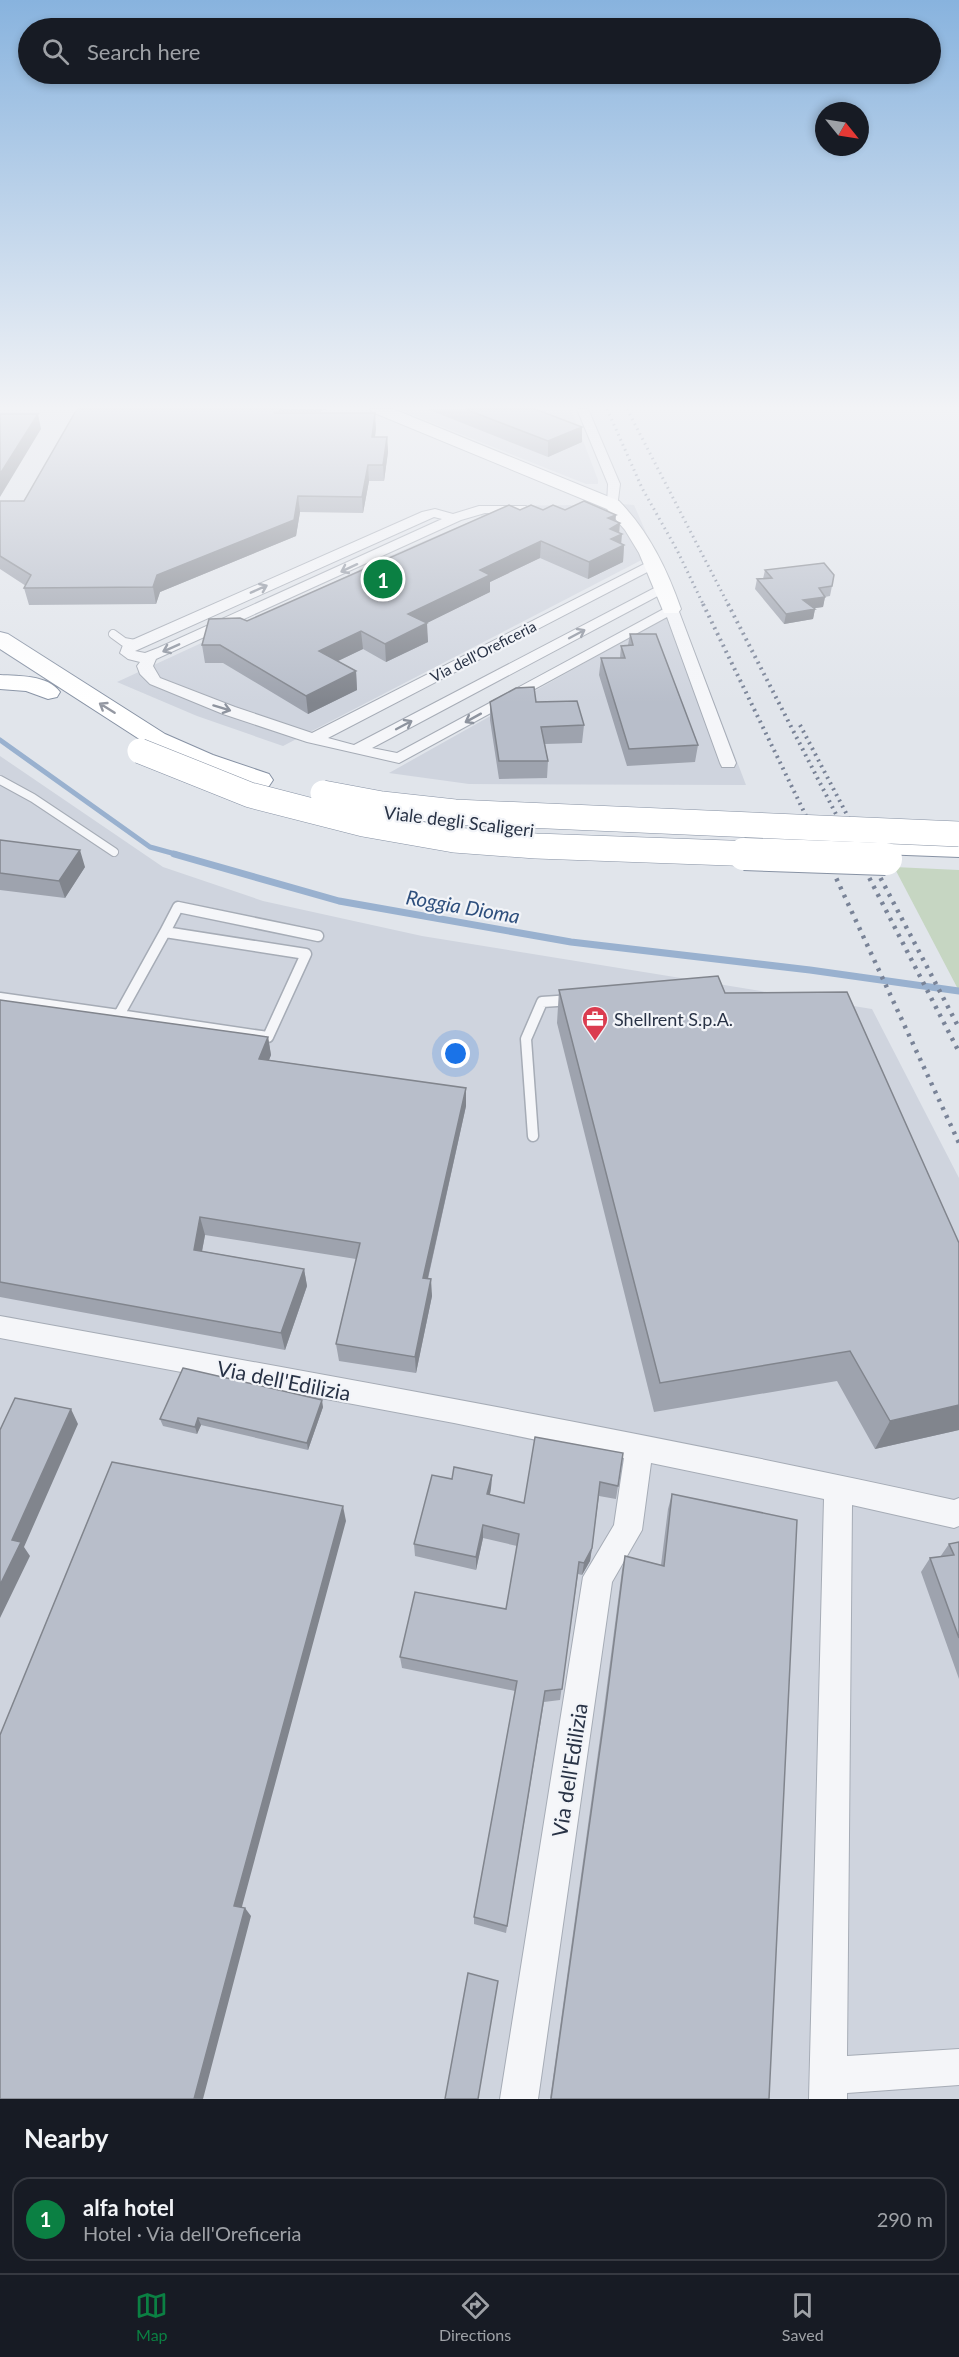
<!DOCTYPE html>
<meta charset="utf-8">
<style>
body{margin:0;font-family:Lato,sans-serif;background:#20242c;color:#f1f3f6}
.compass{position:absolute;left:815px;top:102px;width:54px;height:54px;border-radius:50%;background:#171b24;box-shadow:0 3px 9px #0003;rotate:120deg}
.you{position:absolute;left:456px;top:1054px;width:21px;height:21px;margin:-15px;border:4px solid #fff;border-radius:50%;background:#1a73e8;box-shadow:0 0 0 9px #1a73e833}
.badge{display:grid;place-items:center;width:39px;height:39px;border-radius:50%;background:#0b8043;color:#fff;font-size:20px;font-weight:700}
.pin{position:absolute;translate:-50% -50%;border:3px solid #fff;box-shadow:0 2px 6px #0006}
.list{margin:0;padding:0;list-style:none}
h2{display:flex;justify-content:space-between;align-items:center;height:78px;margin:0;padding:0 24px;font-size:26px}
h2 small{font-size:20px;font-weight:400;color:#9ea1a6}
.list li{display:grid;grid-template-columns:39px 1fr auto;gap:18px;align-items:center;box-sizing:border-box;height:84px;margin:0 12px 12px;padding:0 12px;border:2px solid #363941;border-radius:18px}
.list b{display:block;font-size:22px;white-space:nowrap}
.list p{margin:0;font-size:20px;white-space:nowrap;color:#9ea1a6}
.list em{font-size:20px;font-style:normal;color:#9ea1a6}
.icon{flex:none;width:33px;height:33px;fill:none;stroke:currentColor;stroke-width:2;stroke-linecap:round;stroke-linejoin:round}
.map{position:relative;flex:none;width:959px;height:2099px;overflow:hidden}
.search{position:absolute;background:#171b24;box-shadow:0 3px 9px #0003;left:18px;right:18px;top:18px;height:66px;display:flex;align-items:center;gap:15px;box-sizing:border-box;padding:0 21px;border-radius:33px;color:#9ea1a6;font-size:22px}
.sheet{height:174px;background:#171b24}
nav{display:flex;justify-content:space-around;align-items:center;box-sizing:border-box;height:84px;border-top:2px solid #363941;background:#171b24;font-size:16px;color:#9ea1a6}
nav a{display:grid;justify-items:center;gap:3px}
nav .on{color:#0b8043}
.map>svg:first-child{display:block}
</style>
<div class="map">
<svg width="959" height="2099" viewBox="0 0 959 2099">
<rect width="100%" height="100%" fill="#e1e5eb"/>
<path fill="#cfd4de" d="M398,409H571L598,480V484H586Z
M583,501L634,505L655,553L283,746L197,716L117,682L405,549L481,517L482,506L581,505Z
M679,610L746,785L469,784L389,773Z
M0,756L163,867L263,901L422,936L872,1009L959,1178V2099H0Z"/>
<path fill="#c6d6c2" d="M894,867L959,870V991Z"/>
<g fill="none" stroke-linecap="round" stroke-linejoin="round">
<path stroke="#99b1cf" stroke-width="5" d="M0,740L150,847L179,855"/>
<path stroke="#99b1cf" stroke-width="7" d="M174,854L339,901L571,942L810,970L959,991"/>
<g stroke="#a6acb6" stroke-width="10">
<path id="lane-far1" d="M113,634L124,642L135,644
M0,780L33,798L114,852"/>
</g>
<g stroke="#a6acb6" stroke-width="13">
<path id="lane" d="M165,932L178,907L318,936
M165,932L306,954L268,1037L119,1015Z
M0,998L119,1015
M533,1136L526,1039L542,1002L572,1000"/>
</g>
<g stroke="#a6acb6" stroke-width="2">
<path id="street" d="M577,409H588L620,484L617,508H609L607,505L608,484Z
M479,506H526L532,510L526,514L485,513L461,520L156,659L153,666L160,678L235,707L312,733L652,560L659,564L657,567L328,738L354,745L664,583L669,584L671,587L669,590L372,748L397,753L671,605L678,609L736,763L734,767H722L720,763L667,617L399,763L307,742L223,714L150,684L140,674L137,666L140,662L128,659L120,653L123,645L130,641L422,512L435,509L453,514ZM434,517L442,519L158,648L145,653L135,651Z
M0,1316C319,1374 638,1430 954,1500L959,1498V1526L954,1528L852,1505L847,2056L959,2049V2085L847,2093V2099H809L824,1499L651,1463L642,1530L612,1582L538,2099H500L583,1577L614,1525L624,1458L454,1423L0,1338Z"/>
</g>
<g stroke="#a6acb6" stroke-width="2">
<path id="secondary" d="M370,409H393L619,501C649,532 667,569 681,609L678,613H664L639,553L625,530L607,509L372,412Z"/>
</g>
<g stroke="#8792a4" stroke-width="2">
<path id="highway" d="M0,632L8,634L165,734L213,755L269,774L273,780L269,786L260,788L251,786L195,765L147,744L0,649Z
M0,675C19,676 48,675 60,692L57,697L48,699L26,691L0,689Z
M880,836L959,839V857L880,854L870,851L866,845L870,839Z"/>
</g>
<use href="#lane-far1" stroke="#f5f6f9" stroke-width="8"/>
<use href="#lane" stroke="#f5f6f9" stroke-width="10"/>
<use href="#street" fill="#f5f6f9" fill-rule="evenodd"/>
<use href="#secondary" fill="#fff" fill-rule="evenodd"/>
<use href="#highway" fill="#fff" fill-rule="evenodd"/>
<path stroke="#798397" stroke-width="3" stroke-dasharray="1.5 4" stroke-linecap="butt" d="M607,409L642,488L677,550L704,606
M627,409L729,606"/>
<path stroke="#798397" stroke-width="4" stroke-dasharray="2 4.5" stroke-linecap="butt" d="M703,604L825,855
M728,604L857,855
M800,725L868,855"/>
<path stroke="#798397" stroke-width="4.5" stroke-dasharray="3 6" stroke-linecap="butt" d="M825,854L959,1143
M857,854L959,1052
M868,854L959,1028"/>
<g stroke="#8792a4" stroke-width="26" stroke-linecap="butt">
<path id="highway-bridge-far1" d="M140,751L250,795L363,824L454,840L536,846L785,855
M323,793L382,804L455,812L959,834"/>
</g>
<g stroke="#8792a4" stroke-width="34" stroke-linecap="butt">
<path id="highway-bridge" d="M744,854L886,859"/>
</g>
<use href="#highway-bridge-far1" stroke="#fff" stroke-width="25"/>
<use href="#highway-bridge" stroke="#fff" stroke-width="32"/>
</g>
<path fill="#9ea3ae" d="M77,409H327L317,413L376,428L375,437H387L388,452L384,481H369L363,513L300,512L296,536L160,592L156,604L29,605L24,588L26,586L0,569V501H24Z
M427,409H535L582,427V442L548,457Z
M520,510H565L615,521L619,533L621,543L624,545L623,562L588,579L540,558L490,582V592L426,623L428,642L386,662L363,649L338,661L356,671L357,690L308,714L223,663H205L202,645L247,621Z
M765,570L832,586L830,596L825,597L823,607L814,608L815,609L813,619L784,624L755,589L757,579H763Z
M630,634L698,745L695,762L627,766L599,675L601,658H620L621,646L628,645Z
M490,702H536L584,725L582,743L545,744L548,761L547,778L499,779L490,720Z
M0,840L85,867L65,898L0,890Z
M559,990L725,993L959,1430L875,1449L837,1381L654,1412L557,1023Z
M0,1000L268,1037L271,1055L269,1060L466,1088V1106L428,1279L432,1296L416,1373L339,1361L336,1344L356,1259L205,1235L202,1251L304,1269L307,1286L285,1350L0,1297Z
M323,1407L308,1450L201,1425L197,1434L163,1426L160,1419Z
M535,1437L618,1486L616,1499L599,1496L590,1561L582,1575L578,1574L560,1700L544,1702L506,1933L474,1924V1917L515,1691L402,1668L400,1657L506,1609L517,1546L483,1538L476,1570L415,1556L414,1544L452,1479L492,1475L491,1488L490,1495L524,1503Z
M672,1494L769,2099H550L602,1724L622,1570L625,1556L661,1565L668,1509Z
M959,1542V1679L921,1572L930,1558L940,1557L949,1544Z"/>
<path fill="#81858d" d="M284,409H327L276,428L274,413Z
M375,413L376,428L373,452L372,437Z
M38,414L41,429L0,497V474Z
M582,427V442L548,457V441Z
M387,437L388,452L384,481L383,465Z
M368,465L369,481L363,513L362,497Z
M298,496L300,512L296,536L160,592L156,604L153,587L157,575Z
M616,515L615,526L620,523L619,535L622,534L621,546L624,545L623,562L588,579L589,562L608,518Z
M541,541L540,558L490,582V592L409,632L408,614L480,570Z
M825,597L823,607L801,610L803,600Z
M815,609L813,619L784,624L786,614Z
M427,623L428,642L386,662L385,644Z
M361,631L363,649L321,669L319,651Z
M356,671L357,690L308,714L306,696Z
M80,850L85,867L65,898L59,881Z
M268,1037L271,1055L262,1077L259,1059Z
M466,1088V1106L424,1295L423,1278Z
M200,1217L205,1235L199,1267L194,1250Z
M304,1269L307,1286L285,1350L281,1333Z
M431,1279L432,1296L416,1373L415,1357Z
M322,1400L323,1407L308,1450L307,1443Z
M959,1405V1430L875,1449L890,1421Z
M71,1409L78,1424L24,1547L30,1556L0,1618V1585L12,1540Z
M198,1418L201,1425L197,1434L195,1427Z
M492,1475L491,1488L487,1508V1494Z
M343,1506L346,1521L240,1914L234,1906Z
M483,1525V1538L476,1570V1557Z
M592,1548L590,1561L582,1575L584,1563Z
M245,1908L251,1916L203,2099H194Z"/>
<path fill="#b8beca" stroke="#81858d" stroke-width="1.5" d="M77,409H284L274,413H375L372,437H387L383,465H368L362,497L298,496L294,520L157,575L153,587L24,588L31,575L0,556V501H24Z
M465,409H535L582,427L548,441Z
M0,414H38L0,474Z
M584,501L616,515L608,518L620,523L610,529L622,534L611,539L624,545L589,562L541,541L480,570L490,575L408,614L427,623L385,644L361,631L319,651L356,671L306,696L220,645H202L209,619L240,618L247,621L509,505L520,510L531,505L543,510L553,505L565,510Z
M824,563L834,575L832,586L819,588L825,597L803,600L815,609L786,614L757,579L772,578L765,570Z
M630,634H656L698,745L629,749L601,658H625L621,646L633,645Z
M534,687L536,702L577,701L584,725L541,727L548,761H499L490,702L516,688Z
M0,840L80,850L59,881L0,873Z
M718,976L725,993L847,992L959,1243V1405L890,1421L850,1351L660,1383L559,990Z
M0,1000L268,1037L259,1059L466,1088L423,1278L431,1279L415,1357L336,1344L360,1243L200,1217L194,1250L304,1269L281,1333L0,1282Z
M183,1368L322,1400L307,1443L198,1418L195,1427L160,1419Z
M15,1398L71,1409L12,1540L21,1542L0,1585V1430Z
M535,1437L623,1453L618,1486L600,1482L592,1548L584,1563L579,1562L562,1689L545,1691L507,1926L474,1917L517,1681L400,1657L415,1592L506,1609L519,1534L483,1525L476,1557L414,1544L432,1475L452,1479L454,1467L492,1475L487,1494L524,1503Z
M112,1462L343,1506L234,1906L245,1908L194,2099H0V1735Z
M672,1494L797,1520L769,2099H551L605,1713L625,1556L664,1566Z
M959,1542V1638L930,1558L954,1555L949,1544Z
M468,1973L498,1981L478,2099H445Z"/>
<defs><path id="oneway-shaft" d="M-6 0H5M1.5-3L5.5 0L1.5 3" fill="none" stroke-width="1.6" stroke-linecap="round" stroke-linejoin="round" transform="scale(1.5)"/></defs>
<g stroke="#8e949f">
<use href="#oneway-shaft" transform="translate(349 568) rotate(155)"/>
<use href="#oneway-shaft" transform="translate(259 589) rotate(-24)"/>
<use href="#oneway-shaft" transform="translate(577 634) rotate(-28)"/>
<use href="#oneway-shaft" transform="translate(171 648) rotate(156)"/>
<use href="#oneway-shaft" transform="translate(222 708) rotate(17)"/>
<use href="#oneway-shaft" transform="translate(473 718) rotate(151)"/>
<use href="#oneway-shaft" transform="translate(404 725) rotate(-28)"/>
</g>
<use stroke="#9498a2" href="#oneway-shaft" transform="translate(107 708) rotate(-148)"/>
<linearGradient id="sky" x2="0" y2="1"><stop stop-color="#88b3de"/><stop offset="0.58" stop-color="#f2f3f6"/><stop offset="1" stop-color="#f2f3f6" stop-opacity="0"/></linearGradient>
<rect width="959" height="703" fill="url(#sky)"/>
<defs>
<g id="office-pin" transform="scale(1.35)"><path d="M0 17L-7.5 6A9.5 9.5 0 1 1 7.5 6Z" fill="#db3c4f" stroke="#f2f4f8"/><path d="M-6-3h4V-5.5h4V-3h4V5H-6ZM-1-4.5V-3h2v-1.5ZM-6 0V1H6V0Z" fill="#fff"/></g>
</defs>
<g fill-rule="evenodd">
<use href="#office-pin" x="595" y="1019"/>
</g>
<g text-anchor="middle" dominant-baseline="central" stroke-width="4.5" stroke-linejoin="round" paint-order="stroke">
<g font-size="15" fill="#283245" stroke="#f2f4f8">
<text transform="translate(483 651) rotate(-27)">Via dell'Oreficeria</text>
</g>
<g font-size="18" fill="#283245" stroke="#f2f4f8">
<text transform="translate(459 821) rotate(7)">Viale degli Scaligeri</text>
</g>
<g font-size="18" fill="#283245" stroke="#f2f4f8" text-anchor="start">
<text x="614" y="1019">Shellrent S.p.A.</text>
</g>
<g font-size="20" font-style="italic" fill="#2e4f7d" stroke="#f2f4f8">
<text transform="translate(463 906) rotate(10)">Roggia Dioma</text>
</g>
<g font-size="21" fill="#283245" stroke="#f2f4f8">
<text transform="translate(284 1380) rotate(11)">Via dell'Edilizia</text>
<text transform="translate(569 1770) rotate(-81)">Via dell'Edilizia</text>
</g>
</g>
</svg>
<svg class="compass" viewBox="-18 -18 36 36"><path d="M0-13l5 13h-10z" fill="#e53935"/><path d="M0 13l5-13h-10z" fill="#9ea1a6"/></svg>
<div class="you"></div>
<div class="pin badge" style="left:383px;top:579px">1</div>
<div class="search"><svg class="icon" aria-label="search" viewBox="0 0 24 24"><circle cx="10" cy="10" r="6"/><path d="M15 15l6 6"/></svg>Search here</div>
</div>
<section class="sheet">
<h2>Nearby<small></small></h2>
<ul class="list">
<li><span class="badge">1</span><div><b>alfa hotel</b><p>Hotel · Via dell'Oreficeria</p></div><em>290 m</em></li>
</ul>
</section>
<nav>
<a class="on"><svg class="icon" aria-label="map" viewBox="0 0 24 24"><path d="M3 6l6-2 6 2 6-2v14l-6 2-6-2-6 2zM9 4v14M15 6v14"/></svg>Map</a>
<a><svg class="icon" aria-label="directions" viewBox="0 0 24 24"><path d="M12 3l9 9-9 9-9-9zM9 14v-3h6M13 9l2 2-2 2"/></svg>Directions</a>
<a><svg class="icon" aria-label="saved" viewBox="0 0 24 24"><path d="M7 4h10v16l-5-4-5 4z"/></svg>Saved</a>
</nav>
